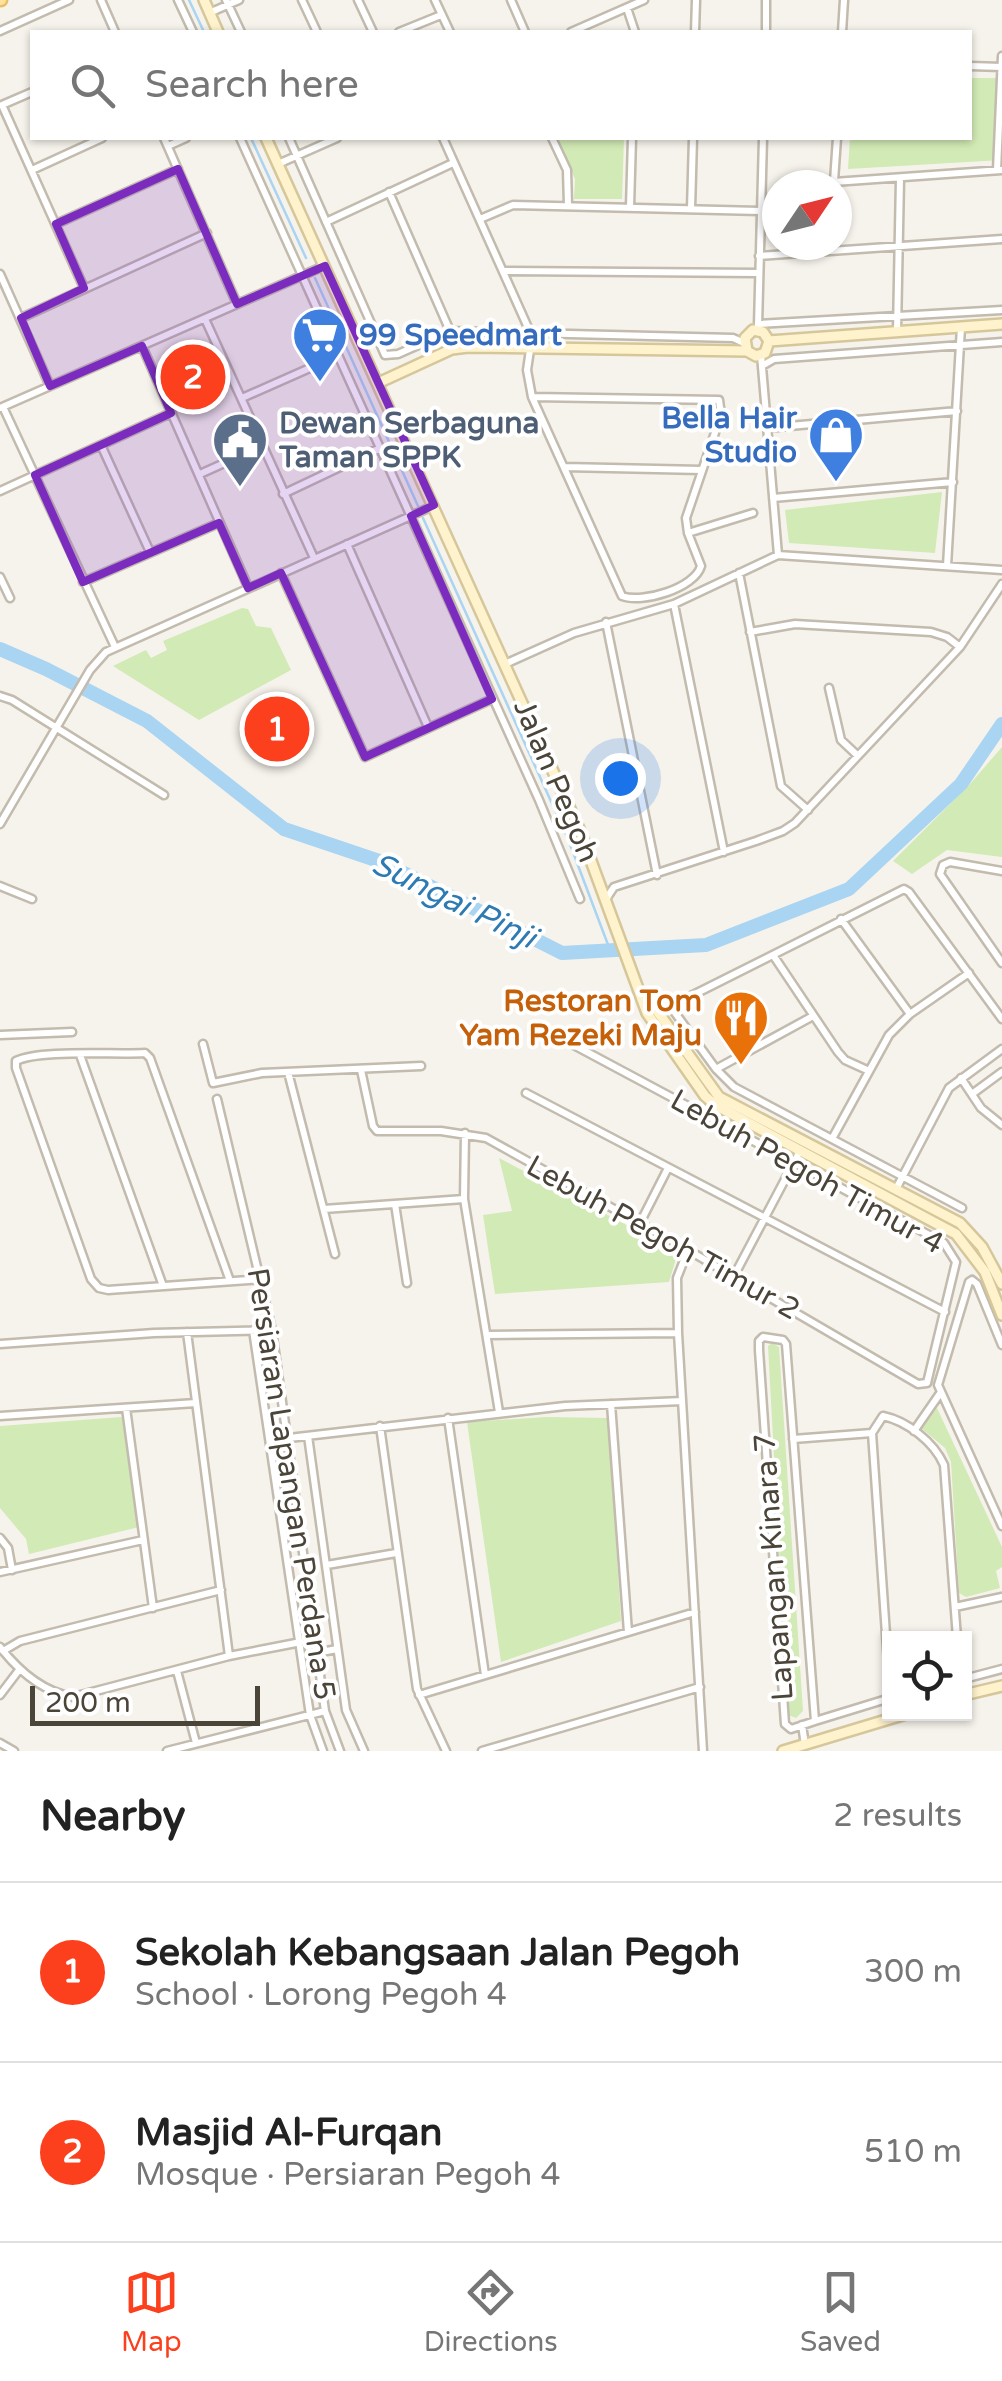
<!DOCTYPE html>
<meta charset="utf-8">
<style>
body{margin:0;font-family:"Varela Round",sans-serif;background:#f6f6f6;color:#222}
.controls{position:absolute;right:30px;bottom:30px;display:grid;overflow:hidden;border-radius:0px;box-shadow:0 2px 8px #0004}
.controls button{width:90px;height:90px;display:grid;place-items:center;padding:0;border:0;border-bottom:2px solid #e0e0e0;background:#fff;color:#222;font:50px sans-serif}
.compass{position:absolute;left:762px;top:170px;width:90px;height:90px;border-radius:50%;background:#fff;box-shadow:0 2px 8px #0004;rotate:55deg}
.scale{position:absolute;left:30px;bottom:25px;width:230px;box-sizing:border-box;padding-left:10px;border:5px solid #4b4439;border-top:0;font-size:28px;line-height:35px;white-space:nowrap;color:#4b4439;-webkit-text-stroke:8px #fff;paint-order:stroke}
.you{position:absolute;left:620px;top:778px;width:35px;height:35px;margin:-25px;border:8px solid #fff;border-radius:50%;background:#1a73e8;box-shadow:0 0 0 15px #1a73e833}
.badge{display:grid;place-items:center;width:65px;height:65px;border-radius:50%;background:#fc3f1d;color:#fff;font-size:32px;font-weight:700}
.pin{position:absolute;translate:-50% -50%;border:5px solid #fff;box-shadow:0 2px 10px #0006}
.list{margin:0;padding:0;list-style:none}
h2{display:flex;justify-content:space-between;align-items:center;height:130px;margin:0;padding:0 40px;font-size:42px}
h2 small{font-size:32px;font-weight:400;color:#767676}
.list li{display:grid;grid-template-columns:65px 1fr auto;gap:30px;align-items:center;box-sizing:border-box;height:180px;padding:0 40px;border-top:2px solid #e0e0e0}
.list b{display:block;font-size:38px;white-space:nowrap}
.list p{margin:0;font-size:32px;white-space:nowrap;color:#767676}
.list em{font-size:32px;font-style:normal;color:#767676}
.icon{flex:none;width:55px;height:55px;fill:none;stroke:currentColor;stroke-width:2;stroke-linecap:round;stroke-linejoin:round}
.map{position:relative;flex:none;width:1002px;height:1751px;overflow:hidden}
.search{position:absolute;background:#fff;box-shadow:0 2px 8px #0004;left:30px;right:30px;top:30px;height:110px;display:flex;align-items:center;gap:25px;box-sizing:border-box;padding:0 35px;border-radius:0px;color:#767676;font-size:38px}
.sheet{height:490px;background:#fff}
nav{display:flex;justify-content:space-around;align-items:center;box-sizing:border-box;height:140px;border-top:2px solid #e0e0e0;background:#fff;font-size:28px;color:#767676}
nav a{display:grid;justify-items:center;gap:5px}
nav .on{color:#fc3f1d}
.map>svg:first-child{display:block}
</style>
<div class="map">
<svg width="1002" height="1751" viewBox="0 0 1002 1751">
<rect width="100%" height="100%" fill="#f6f3ec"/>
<path fill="#d2eab5" d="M970,78H1002V160L848,169L850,138H970Z
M557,138H624L622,199H574L575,179Z
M942,492L935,553L789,543L785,510Z
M242,608L248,609L256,626L271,628L291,670L199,720L113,666L146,650L151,658L167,650L163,641Z
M1002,747V857L947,850L912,874L893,861L970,784Z
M499,1158L678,1252L669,1282L495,1294L483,1215L512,1211Z
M772,1343L779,1347L803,1711L796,1718L788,1715L768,1346Z
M937,1408L1002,1547V1567L996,1571L1000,1588L966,1597L959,1593L951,1462L945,1448L921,1428Z
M122,1417L139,1527L29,1554L26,1539L0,1508V1426Z
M546,1417L608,1418L621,1621L501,1662L467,1422Z"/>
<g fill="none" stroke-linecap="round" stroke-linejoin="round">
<path stroke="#a9d4f2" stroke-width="2.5" d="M189,0L204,32
M251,138L306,258
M315,278L418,506
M423,518L568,839L610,950"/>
<path stroke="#a9d4f2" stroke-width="14" d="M0,649L46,669L147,721L284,829L382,862L562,953L706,945L849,889L961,784L1002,724"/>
<g stroke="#c2bbae" stroke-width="11">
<path id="street" d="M101,0L115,32
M178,0L193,32
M226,0L241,32
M302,0L317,32
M358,0L373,32
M435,0L450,32
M511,0L525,32
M627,8L635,32
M209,13L239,0
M0,31L69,0
M399,32L441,15
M571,32L644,0
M695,32L696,0
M766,32V0
M842,32L844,0
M970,66L1002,67
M2,105L84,288
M2,105L32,92
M164,138L237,304
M240,138L539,800L580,899
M289,138L385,355L398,354L450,331L733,338L744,343
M443,138L530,332
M552,138L567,170L568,205
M168,146L186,138
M278,164L337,138
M32,170L102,138
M997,170L1002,56
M834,181L837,138
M834,182L1002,170
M389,192L450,331
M630,207L632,138
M691,209L693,138
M480,219L513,205L760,211
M326,222L453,163
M56,224L178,169
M759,256L1002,239
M503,271L758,273
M0,274L50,386
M21,318L207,233
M205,319L314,558
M758,324L1002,310
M758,326L763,138
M897,331L900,179
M142,346L248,587
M530,350L527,370L532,397L622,596C642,604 695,588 701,566L688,533L686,518L721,415L719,400L532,397
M761,355L778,555
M762,366L774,359L1002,342
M242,398L337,356
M3,407L115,647
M0,408L324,266
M767,428L957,411
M101,445L150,552
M564,467L702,470
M200,474L262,446
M0,491L171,413
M283,494L378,449
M773,498L953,482
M688,533L753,513
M347,544L428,727
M947,566L961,327
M281,573L365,757L492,699
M739,573L781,786L808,810
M0,577L10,598
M83,582L219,523
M674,604L724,852
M606,622L657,875
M750,632L795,624L931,632L947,637L960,647
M505,664L574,633L674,604L778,555L1002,570
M829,688L841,740L858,756
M0,696L12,700L164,795
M0,824L90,670L106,652L433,506
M1002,871L950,862L943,865L940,874L1002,963
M0,886L32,899
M606,899L614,887L756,841L783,831L795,823L960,647L1002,584
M841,919L910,1014
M773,955L838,1052L845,1060L867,1070
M0,1035L72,1032
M203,1044L213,1083L262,1073L421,1066
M80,1055L163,1286
M716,1069L813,1016
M361,1070L373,1126L377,1131H441L486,1138L688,1250L918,1384L927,1383L956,1262L944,1243L542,1028
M288,1072L335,1254
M961,1078L981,1108L1002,1125
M526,1093L945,1312
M972,1094L1002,1072
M217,1099L272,1330L325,1711L340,1751
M465,1133L464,1199L499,1412
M833,1137L889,1035L910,1014L969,973
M896,1189L949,1088L1002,1049
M395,1204L407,1283
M962,1208L734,1087L716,1069L673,1010V1005L904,889L909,892L1002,1019
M324,1209L464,1199
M640,1223L668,1168
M688,1250L677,1278L678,1333L703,1751
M734,1276L800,1151
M230,1281L150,1058L145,1053C116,1055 39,1049 16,1061V1068L91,1279L99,1288L108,1290C160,1286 211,1283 262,1279
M253,1330L310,1715L323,1751
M187,1332L229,1656
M487,1335L678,1333
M763,1337L783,1340L786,1344L815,1721L791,1729L785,1724L759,1350V1341Z
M0,1344L154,1333L272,1330
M1002,1345L977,1284L972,1280L969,1282L938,1385L1002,1526
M611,1404L628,1632
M126,1408L153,1608
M0,1416L196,1403
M448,1418L485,1675
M380,1426L417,1689L446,1751
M914,1431L941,1392
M308,1436L346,1710L364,1751
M289,1438L565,1406L682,1401
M793,1439L872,1433
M0,1538L8,1548L12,1570
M327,1565L396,1553
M0,1572L143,1540
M955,1607L1002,1597
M0,1647C18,1670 43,1692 73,1697L229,1656L301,1642
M3,1651L20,1641L221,1590
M316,1653L337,1649
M177,1671L196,1743
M964,1679L1002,1669
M890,1692L872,1433L883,1416C907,1421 934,1442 944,1465L957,1638
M0,1695L19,1670
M419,1695L695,1612
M815,1721L890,1698
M802,1725L805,1745
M0,1743L14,1751
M167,1751L325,1711
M482,1751L700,1687"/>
</g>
<g stroke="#d6c79b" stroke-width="14">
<path id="secondary" d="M204,0L218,32
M266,138L580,831L647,1013L705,1096L715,1105L956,1234L985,1272L1002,1315
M769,341L1002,324
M747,351L745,338L753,330L763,332L769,341
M378,383L452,349L468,347L747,351L756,356L765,353L769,341
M643,999L655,1008L719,1097L960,1223L982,1247L1002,1284
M964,1695L1002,1686
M783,1751L906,1714"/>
</g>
<g stroke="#e6c16a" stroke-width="15">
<path id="primary" d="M0,0H1"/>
</g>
<use href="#street" stroke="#fff" stroke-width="6"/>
<use href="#secondary" stroke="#fff3cd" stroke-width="9"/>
<use href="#primary" stroke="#ffe39c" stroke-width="10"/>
</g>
<path fill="#7b2cbf" fill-opacity="0.2" stroke="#7b2cbf" stroke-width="8" stroke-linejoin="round" d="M178,169L237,304L325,266L434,505L411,516L492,699L365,757L281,573L248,588L219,523L83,582L35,475L171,413L142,346L50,386L21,318L84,288L56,224Z"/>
<defs>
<g id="supermarket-pin" transform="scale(2.875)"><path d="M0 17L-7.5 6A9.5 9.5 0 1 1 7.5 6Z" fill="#3f7fe0" stroke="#fff"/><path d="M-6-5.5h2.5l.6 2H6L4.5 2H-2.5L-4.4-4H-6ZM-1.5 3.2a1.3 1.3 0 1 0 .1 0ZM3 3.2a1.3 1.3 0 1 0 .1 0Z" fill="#fff"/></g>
<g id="shop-pin" transform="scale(2.875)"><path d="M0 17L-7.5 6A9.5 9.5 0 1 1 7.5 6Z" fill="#3f7fe0" stroke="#fff"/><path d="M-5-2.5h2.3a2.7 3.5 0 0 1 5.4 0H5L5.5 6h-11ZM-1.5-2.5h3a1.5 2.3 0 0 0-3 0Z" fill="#fff"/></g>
<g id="civic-pin" transform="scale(2.875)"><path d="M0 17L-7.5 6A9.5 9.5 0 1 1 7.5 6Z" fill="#5c6f8a" stroke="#fff"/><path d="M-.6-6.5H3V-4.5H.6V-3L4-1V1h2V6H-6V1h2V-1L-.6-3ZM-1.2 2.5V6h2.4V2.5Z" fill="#fff"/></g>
<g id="restaurant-pin" transform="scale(2.875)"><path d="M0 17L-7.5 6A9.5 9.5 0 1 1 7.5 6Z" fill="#e8710a" stroke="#fff"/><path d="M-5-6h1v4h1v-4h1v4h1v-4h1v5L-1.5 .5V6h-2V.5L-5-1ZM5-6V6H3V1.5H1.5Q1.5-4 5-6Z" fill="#fff"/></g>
</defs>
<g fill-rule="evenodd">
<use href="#supermarket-pin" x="320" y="335"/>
<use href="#shop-pin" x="836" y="435"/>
<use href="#civic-pin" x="240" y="440"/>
<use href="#restaurant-pin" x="741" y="1018"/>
</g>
<g text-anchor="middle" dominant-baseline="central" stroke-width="8" stroke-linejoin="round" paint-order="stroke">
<g font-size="30" font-weight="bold" fill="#366cbe" stroke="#fff" text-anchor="start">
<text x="359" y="335">99 Speedmart</text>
<text x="797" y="418" text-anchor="end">Bella Hair<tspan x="797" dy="34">Studio</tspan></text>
</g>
<g font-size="30" font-weight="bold" fill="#4e5e75" stroke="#fff" text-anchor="start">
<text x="279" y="423">Dewan Serbaguna<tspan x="279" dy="34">Taman SPPK</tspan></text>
</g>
<g font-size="30" fill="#4b4439" stroke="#fff">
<text transform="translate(556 781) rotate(67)">Jalan Pegoh</text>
<text transform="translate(807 1172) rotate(29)">Lebuh Pegoh Timur 4</text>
<text transform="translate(663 1238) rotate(29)">Lebuh Pegoh Timur 2</text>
<text transform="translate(291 1484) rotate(81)">Persiaran Lapangan Perdana 5</text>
<text transform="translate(774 1567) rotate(-94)">Lapangan Kinara 7</text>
</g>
<g font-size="30" font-weight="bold" fill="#c56008" stroke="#fff" text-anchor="end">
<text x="702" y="1001">Restoran Tom<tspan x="702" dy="34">Yam Rezeki Maju</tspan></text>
</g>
<g font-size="32" font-style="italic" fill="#2e7ab2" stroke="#fff">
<text transform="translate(454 901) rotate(26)">Sungai Pinji</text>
</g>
</g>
</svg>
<div class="controls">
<button><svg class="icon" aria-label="locate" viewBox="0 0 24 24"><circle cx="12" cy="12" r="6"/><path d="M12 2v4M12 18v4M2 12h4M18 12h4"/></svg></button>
</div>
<svg class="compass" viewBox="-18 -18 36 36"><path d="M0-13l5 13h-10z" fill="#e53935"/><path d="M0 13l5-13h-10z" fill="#767676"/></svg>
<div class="scale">200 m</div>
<div class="you"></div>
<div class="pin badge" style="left:277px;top:729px">1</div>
<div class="pin badge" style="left:193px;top:377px">2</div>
<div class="search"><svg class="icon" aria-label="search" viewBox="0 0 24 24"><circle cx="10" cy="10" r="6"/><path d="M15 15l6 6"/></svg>Search here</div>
</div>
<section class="sheet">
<h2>Nearby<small>2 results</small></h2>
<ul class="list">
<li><span class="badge">1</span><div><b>Sekolah Kebangsaan Jalan Pegoh</b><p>School · Lorong Pegoh 4</p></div><em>300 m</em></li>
<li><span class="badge">2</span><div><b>Masjid Al-Furqan</b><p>Mosque · Persiaran Pegoh 4</p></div><em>510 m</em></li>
</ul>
</section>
<nav>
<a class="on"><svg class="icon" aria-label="map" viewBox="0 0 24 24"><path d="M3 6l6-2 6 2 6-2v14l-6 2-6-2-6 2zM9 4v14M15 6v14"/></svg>Map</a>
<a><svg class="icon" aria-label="directions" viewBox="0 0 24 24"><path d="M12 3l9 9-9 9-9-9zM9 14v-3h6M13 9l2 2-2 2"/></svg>Directions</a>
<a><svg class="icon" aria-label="saved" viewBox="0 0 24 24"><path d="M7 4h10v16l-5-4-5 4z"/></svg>Saved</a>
</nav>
